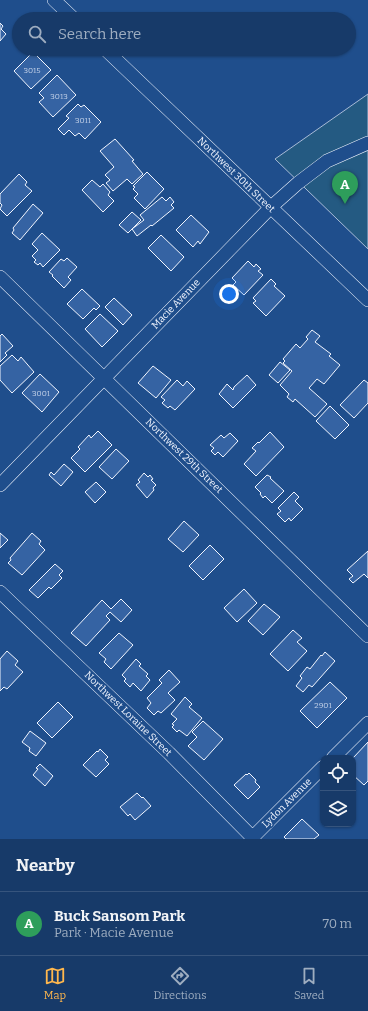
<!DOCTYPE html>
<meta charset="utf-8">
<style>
body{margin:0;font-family:Bitter,serif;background:#244571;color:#f1f3f6}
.controls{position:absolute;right:12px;bottom:12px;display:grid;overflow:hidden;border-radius:8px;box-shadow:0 1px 3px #0004}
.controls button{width:36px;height:36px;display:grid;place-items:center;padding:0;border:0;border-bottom:1px solid #36547d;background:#173a69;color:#f1f3f6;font:20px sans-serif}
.you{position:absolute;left:229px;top:294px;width:14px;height:14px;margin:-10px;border:3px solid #fff;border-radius:50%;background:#1a73e8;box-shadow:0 0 0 6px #1a73e833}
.badge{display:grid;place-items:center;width:26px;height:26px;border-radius:50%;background:#ffb74d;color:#fff;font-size:13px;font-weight:700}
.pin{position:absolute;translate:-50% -33px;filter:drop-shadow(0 1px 2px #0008)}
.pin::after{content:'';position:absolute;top:21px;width:14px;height:12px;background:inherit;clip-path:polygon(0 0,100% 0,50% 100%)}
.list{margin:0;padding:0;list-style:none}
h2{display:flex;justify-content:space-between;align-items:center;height:52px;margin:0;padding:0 16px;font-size:17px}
h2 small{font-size:13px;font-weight:400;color:#9eadc0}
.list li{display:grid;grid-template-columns:26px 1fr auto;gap:12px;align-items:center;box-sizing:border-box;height:64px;padding:0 16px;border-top:1px solid #36547d}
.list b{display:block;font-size:15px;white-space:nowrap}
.list p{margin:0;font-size:13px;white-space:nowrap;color:#9eadc0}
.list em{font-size:13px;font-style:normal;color:#9eadc0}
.icon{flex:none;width:22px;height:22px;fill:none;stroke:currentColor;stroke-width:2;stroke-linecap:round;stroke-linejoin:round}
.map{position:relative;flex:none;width:368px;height:839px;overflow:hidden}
.search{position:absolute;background:#173a69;box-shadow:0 1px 3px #0004;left:12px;right:12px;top:12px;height:44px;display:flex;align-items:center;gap:10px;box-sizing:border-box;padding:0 14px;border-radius:22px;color:#9eadc0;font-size:15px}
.sheet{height:116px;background:#173a69}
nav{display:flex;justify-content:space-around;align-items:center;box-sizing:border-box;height:56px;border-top:1px solid #36547d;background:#173a69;font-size:11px;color:#9eadc0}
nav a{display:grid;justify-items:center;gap:2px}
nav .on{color:#ffb74d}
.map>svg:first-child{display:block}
</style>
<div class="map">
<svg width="368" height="839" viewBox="0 0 368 839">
<rect width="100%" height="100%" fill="#1f4e8c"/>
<path fill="#245a82" stroke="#a8bbd7" d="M368,94V249L275,159Z"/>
<path fill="#3563a3" stroke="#f2f6ff" d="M0,23L3,26L1,29L6,34L0,41Z
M33,52L51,70L31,89L14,71Z
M57,75L76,95L53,117L39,102L44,98L39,93Z
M78,104L81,107L84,105L101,122L85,139L79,133L75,136L69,130L64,135L58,129L69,118L66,116Z
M115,139L134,160L132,161L143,174L132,184L127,179L113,191L106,183L110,180L105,175L114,167L100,151Z
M147,172L164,189L145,209L134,198L138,194L133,189L135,187L133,186Z
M19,174L27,182L25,185L32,191L7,216L0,209L2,205L0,203V194Z
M92,180L100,187L103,184L110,192L108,195L114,201L103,212L82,190Z
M162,197L166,201L170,197L174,202L171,205L174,208L152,226L151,225L137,236L132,229L144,220L140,215Z
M33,204L43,213L20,240L12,233L14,230L13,228Z
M132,212L141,220L128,233L119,225Z
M191,215L209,232L200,244L198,241L193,247L176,230Z
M42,233L60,250L43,267L40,263L38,265L34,262L36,260L32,256L38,250L32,244Z
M161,235L184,257L171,271L148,248Z
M67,258L77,267L68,277L71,280L64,288L52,276L53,275L49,272L61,259L64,261Z
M248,261L254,267L256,264L261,269L258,271L263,275L244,295L233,285L236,282L232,278Z
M271,279L276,284L274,286L285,296L266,316L253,303L256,301L253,298Z
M82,289L100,306L96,310L94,308L83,319L67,304Z
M114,298L132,315L123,325L105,307Z
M100,314L118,331L102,347L85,329Z
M312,330L320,336L315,342L331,354L329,356L340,365L324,384L317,379L309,388L327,404L315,417L295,399L293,402L287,397L289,394L280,385L292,371L283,363L285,361L283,359L296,344L300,348L308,339L306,337Z
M2,334L13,346L5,353L7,355L0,362V336Z
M12,355L18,361L21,357L34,372L12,393L0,380V366Z
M280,362L290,370L278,383L269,375Z
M153,366L171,380L156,398L138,383Z
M40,374L59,392L42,412L22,393Z
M247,375L256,385L233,408L219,394L227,384L233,390L234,387Z
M177,380L183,386L187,381L195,389L175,410L170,406L168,408L162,403L165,400L161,397Z
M364,380L368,383V403L354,418L340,405Z
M330,406L349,425L335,439L316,421Z
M98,431L112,445L85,472L71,458L80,449L78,447L89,435L91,438Z
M270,432L284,447L256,476L244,464L256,451L252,448L258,442L259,443Z
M230,433L238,441L223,457L218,452L215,455L211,451L214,448L210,445L221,435L224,438Z
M116,449L129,461L112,479L99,467Z
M64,464L73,472L61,486L49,475L51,472L54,475Z
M144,473L148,477L150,475L153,479L151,480L156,485L153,488L154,490L147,498L136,485L140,482L138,480Z
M267,475L271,477L270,478L284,491L272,503L265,496L263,498L260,494L261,493L255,487Z
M96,482L106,492L95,503L85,492Z
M294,492L299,497L295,501L303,509L291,521L289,518L285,522L277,514L281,511L278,508Z
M184,521L199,535L183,552L168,539Z
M0,533L8,540L0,548Z
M32,533L41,541L39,544L45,550L22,575L8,563L11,560L10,558Z
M210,545L224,559L203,580L189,566Z
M368,551V578L364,574L353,583L349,579L353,576L347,570Z
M55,564L63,571L59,575L62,578L51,589L49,587L38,598L29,590Z
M244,589L257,603L237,622L224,608Z
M121,599L132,610L121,622L110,612L106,616L110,620L86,646L71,633L102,600L111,609Z
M264,604L280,617L263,635L248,621Z
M293,630L302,638L297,642L307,651L288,671L270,654Z
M119,633L133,645L111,669L104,662L106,659L99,653Z
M7,651L18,661L15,665L23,672L7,689L4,687L0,691V659Z
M325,652L335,661L312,687L309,685L303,692L296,686L302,678L300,676L307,667L310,669L321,655L322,656Z
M136,659L141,664L139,666L148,674L146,676L150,680L141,691L133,683L130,687L124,681L126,679L122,675Z
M169,670L180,682L168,693L175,700L161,713L158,711L154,715L147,708L151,703L147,698L162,683L159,680Z
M330,682L347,698L317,728L300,711Z
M185,697L192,704L189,707L202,718L187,736L179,730L177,732L172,727L174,725L172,724L177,719L171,714Z
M58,702L73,717L52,738L37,723Z
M203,721L223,739L204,760L188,746L197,737L192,732Z
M30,731L46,743L36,756L29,751L30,748L22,742Z
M368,742V781L364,785L353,775V758Z
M100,749L108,757L105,760L109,764L96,777L83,765L97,751L98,752Z
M40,764L53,776L45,786L33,775L38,769L36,768Z
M249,773L256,780L255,782L260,787L248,799L234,785L246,774L247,775Z
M137,793L142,798L143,797L151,806L135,820L130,814L128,816L120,807Z
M302,819L319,835L314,839H286L284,837Z"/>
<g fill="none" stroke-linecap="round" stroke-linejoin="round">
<g stroke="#f2f6ff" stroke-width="14">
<path id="street" d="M54,0L74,19
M105,49L368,300
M0,277L368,636
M0,485L271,207L298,183L327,161L368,143
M0,592L169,753L254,839
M333,758L368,723
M251,839L323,767"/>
</g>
<use href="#street" stroke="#1f4e8c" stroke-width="13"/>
</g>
<g text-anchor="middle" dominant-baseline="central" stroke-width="3" stroke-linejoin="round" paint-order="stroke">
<g font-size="8" fill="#c3d1e8">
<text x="32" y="70">3015</text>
<text x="59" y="96">3013</text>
<text x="83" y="120">3011</text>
<text x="41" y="393">3001</text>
<text x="323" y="705">2901</text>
</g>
<g font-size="10" fill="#f2f6ff" stroke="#1f4e8c">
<text transform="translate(236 175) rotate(44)">Northwest 30th Street</text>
<text transform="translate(176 304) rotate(-46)">Macie Avenue</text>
<text transform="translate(184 456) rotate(44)">Northwest 29th Street</text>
<text transform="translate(128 714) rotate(44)">Northwest Loraine Street</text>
<text transform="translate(287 803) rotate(-45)">Lydon Avenue</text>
</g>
</g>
</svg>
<div class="controls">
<button><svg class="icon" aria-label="locate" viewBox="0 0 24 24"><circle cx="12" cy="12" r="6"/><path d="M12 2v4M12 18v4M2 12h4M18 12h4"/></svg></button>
<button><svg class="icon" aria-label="layers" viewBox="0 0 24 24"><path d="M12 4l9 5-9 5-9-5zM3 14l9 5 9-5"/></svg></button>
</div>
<div class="you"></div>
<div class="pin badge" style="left:345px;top:204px;background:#2e9e5b">A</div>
<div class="search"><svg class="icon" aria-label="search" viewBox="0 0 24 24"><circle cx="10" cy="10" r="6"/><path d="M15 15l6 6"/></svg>Search here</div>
</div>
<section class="sheet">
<h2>Nearby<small></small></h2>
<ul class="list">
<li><span class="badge" style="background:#2e9e5b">A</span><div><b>Buck Sansom Park</b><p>Park · Macie Avenue</p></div><em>70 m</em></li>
</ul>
</section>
<nav>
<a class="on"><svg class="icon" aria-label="map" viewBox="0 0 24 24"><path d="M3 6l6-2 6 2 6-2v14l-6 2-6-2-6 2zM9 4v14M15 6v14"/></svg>Map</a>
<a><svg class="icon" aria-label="directions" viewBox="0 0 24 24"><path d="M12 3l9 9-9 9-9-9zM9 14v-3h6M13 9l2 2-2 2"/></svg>Directions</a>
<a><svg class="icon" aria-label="saved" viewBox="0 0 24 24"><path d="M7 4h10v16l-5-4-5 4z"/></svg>Saved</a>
</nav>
